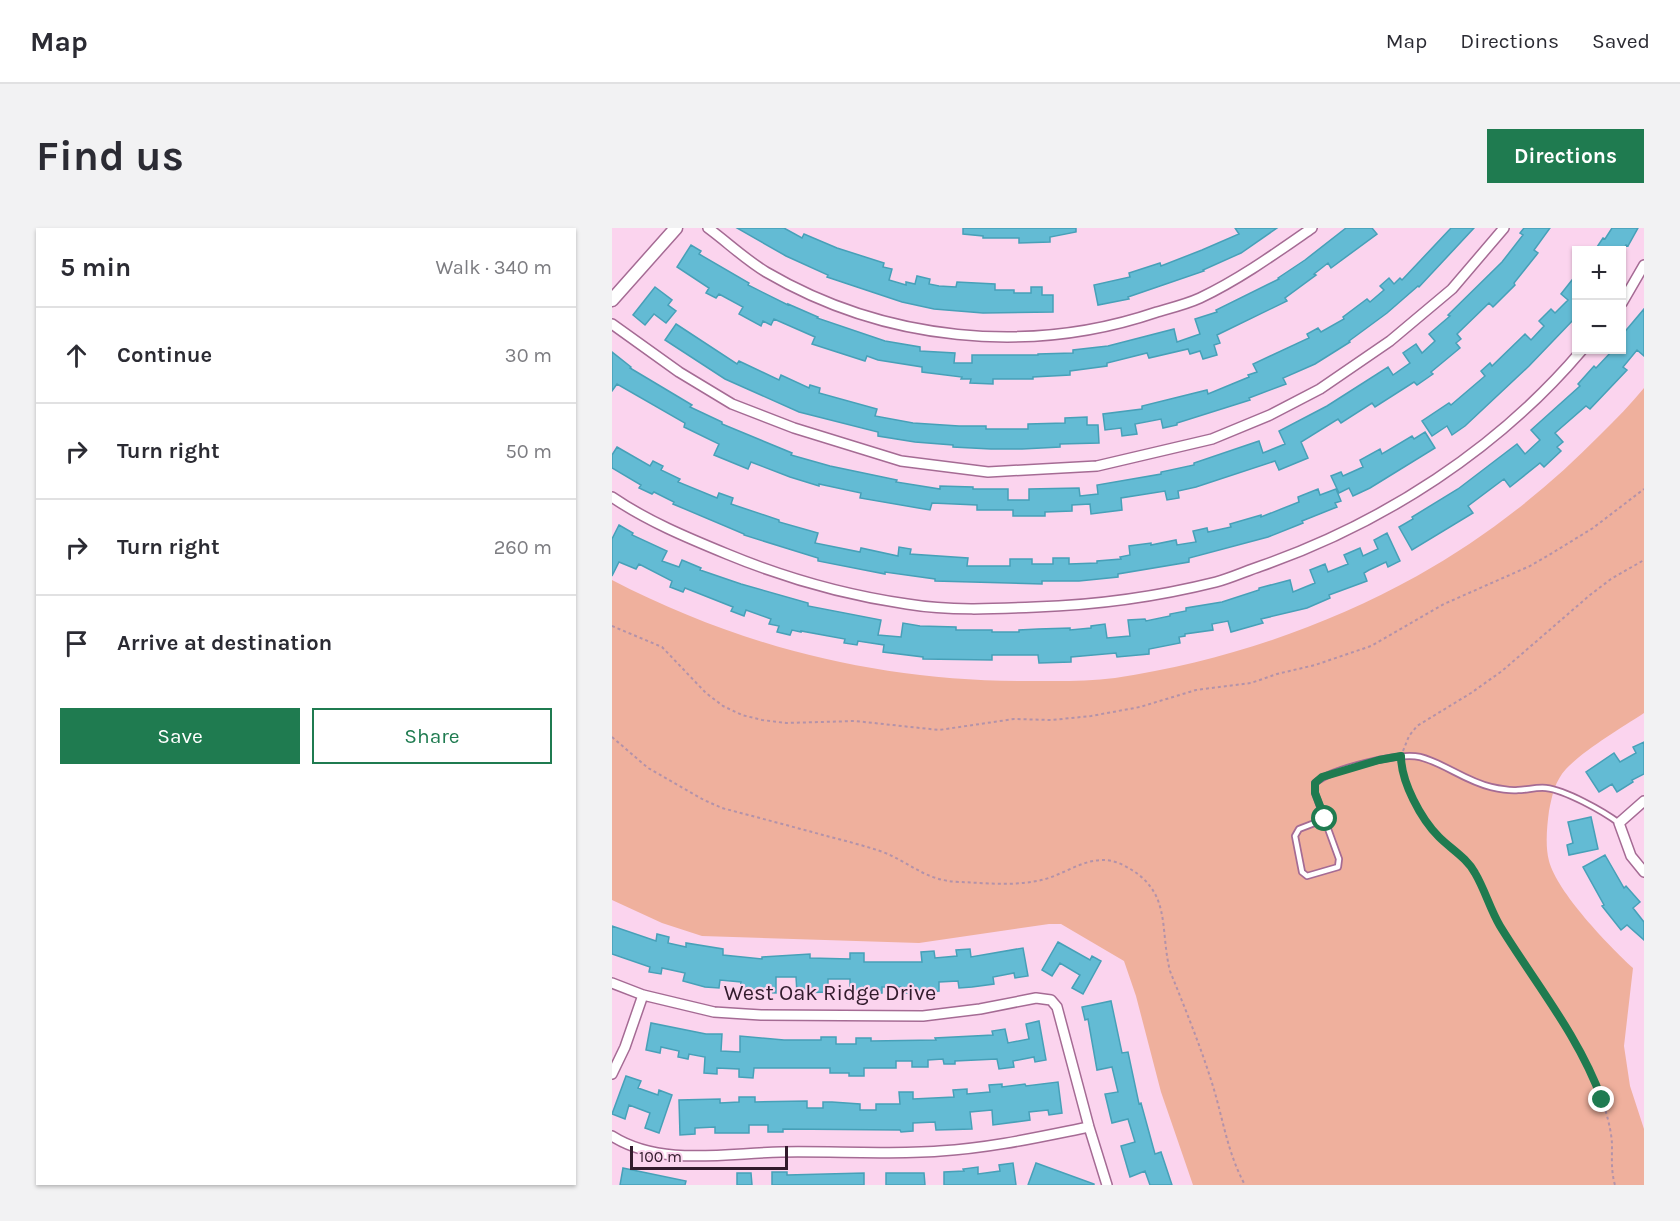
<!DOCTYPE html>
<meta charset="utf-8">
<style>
body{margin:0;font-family:Karla,sans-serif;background:#f2f2f3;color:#2b2b33}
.controls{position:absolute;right:18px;top:18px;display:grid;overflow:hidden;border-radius:0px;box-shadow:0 2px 4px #0004}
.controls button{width:54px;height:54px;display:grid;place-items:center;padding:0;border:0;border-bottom:2px solid #e1e1e2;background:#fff;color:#2b2b33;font:30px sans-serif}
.scale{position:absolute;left:18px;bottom:15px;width:158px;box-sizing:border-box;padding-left:6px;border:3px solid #321b2c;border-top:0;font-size:16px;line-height:21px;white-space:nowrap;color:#321b2c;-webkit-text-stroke:4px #fbd4ee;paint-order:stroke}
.stop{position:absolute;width:18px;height:18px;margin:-14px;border:4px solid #1f7b50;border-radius:50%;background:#fff}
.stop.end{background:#1f7b50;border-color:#fff;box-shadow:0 2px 6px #0008}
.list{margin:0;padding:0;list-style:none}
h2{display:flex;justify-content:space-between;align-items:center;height:78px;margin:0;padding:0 24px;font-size:26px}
h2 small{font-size:20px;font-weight:400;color:#7c7c81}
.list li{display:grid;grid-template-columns:39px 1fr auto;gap:18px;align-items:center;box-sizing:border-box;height:96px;padding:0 24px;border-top:2px solid #e1e1e2}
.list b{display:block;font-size:22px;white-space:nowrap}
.list em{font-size:20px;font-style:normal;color:#7c7c81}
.actions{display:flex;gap:12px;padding:18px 24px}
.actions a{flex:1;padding:14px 0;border:2px solid #1f7b50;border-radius:0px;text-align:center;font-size:21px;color:#1f7b50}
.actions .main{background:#1f7b50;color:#fff}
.icon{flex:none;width:33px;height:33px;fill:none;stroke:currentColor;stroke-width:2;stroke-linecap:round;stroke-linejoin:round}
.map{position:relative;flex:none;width:1032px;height:957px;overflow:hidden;border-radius:0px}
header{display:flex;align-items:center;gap:36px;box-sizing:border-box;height:84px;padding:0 30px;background:#fff;border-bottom:2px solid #e1e1e2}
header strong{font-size:28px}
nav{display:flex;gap:33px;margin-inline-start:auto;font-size:21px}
.intro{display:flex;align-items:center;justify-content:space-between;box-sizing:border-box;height:144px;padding:0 36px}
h1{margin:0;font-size:42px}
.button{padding:15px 27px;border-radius:0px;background:#1f7b50;color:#fff;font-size:21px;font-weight:700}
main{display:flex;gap:36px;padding:0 36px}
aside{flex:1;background:#fff;border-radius:0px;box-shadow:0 2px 4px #0004}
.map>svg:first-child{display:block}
</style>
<header>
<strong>Map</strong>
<nav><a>Map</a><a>Directions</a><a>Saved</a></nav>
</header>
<div class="intro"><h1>Find us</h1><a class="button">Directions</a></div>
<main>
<aside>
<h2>5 min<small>Walk · 340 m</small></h2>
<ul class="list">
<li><svg class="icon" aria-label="ahead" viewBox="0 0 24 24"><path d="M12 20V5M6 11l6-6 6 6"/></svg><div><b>Continue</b></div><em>30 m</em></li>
<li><svg class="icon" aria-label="right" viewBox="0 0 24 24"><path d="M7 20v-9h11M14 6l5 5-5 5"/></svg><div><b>Turn right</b></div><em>50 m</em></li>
<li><svg class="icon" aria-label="right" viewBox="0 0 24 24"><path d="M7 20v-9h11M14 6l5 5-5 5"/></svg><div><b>Turn right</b></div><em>260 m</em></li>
<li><svg class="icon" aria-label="arrive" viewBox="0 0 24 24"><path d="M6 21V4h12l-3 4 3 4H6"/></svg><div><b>Arrive at destination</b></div></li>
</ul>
<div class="actions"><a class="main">Save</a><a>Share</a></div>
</aside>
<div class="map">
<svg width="1032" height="957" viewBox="0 0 1032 957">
<rect width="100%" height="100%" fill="#fbd4ee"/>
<path fill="#efb09d" d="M1032,160V485C1009,500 972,522 954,541C943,553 940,567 937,583C935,598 933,618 937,633C945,664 997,718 1021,740L1012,818L1018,858L1032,901V957H581L549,864L524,768L512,733L449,696H437L307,715L90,708L50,695L0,672V352C129,419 267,453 412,453C441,453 474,454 503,450C609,434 711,400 805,348C873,310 934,262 989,206C1004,191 1019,176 1032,160Z"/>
<path fill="#63bbd4" stroke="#47a0b8" stroke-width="1.5" d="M125,0H172L190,10L192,6L225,20L272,35L271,39L280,41L277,52L294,57V54L303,56L305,48L318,51L317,56L327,58L344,59L345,54L383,56V62H402V65H419V59H430V67H441V84L371,85L322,81L290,74L215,49L216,47L174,28Z
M351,0H464V4L438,9V14L407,15V10H371V8L351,6Z
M623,0H665L629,25L591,42L592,43L516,69L517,71L486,77L482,57L518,49L517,45L548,35L549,38L590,22L627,6Z
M734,0H760L765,6L719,40L716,35L702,46L704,47L673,70L675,73L605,107L608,115L602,117L605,127L591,131L588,123L578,126L576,121L537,130L535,125L495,135V138L458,143V147L421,149V151H381V156L358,155L359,151H349L350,149L310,144V139L266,132L255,128L253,133L200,116L203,109L162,91L159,97L151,93L149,98L127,86L131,79L107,66L104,70L94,65L97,60L65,39L79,17L89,23L87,26L137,55L136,57L176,77V76L206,89L205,90L273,113L308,119V123L343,125L342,135H360V127H426V126L461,125V122L496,118L562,101L565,114L588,106L583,91L605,84L604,82L667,51L666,50L693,32Z
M839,0H862L807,59L806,58L775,85L737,113L738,114L703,136L671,150L674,156L637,170L638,172L565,195V197L551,200L549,191L523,196L525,206L510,208L509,200L493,202L491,186L530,181V178L595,162L596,166L637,149L636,147L645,144L641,136L697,110L695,106L706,100L709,104L732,91L731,89L755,71L758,74L772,62L768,58L777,50L782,56L788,50L790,52Z
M912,0H938L922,22L926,25L902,55L903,57L881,79L877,75L845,106L849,111L844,115L848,120L819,144L821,146L805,157L802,154L763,179L760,175L729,195L726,191L689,214L696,230L667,242L663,233L584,259L566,263L567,270L555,272L553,263L509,270L510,282L479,286L478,276L460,277V283L433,284V288H401V282H365V277L320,275L318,282L248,270L249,265L207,256V258L178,249L139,234L136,241L102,227L107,216L72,199L73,195L5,156L0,163V124L19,139L18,140L80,177L78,179L110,194V196L180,225L179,227L218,238L285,252L284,254L328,261V258L361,259V261H396V272H417V261L467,260L468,268L486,266L485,257L549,246V244L582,237V235L647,213L651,225L673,216L667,203L715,178L776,139L781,147L798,135L791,125L804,116L810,125L823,113L817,106L838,88L836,87L890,34L911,7L908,5Z
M1000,0H1026L1016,18L1014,17L1011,22H983L991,10L993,11Z
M964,47V89L917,138L853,198L840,207L835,198L820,208L810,193L837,175L839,177L873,148L869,143L878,135L880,138L913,106L919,112L932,98L927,93L939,81L943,85L956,72L949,66Z
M43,59L60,72L56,77L64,83L54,95L42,86L33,97L21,87Z
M1032,81V128L1025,122L1011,139L1015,142L978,181L974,178L943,205L951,214L945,219L949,223L932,239L928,235L898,259L892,251L856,278L861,285L800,322L787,299L801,291L800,289L846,261L905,216L913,226L928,212L919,202L968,158L966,156L982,138L984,140L1001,122H1010V107Z
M64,96L125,136L127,133L167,152L169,147L197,160L198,157L208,160L207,165L265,181L263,188L301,195L347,198H374V201H416V196L453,195V190L475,189V197H486L487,215L448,216V219L410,221H379L341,219V217L303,214L266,208V204L187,184L113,151L53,112Z
M813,204L823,220L758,260L741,268L737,260L727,265L719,248L729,244L731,248L751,239L748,232L768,221L770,226L800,208L802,211Z
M5,219L38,238L41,233L51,238L49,242L68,251L66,254L105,270L107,265L121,270L119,276L167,292V294L206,305L203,315L248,324L249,320L286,328L287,319L299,321L298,326L356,330L355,338H398V331H420V336H441V330H457V336L485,335V333L509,331L508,329L518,327L517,318L539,315V317L564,312L565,317L584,314L581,303L595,300L596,304L619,299L618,296L649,287V289L687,274L686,269L706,261L708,267L724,261L729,273L723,275L725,279L690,293L691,295L656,309L577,330V334L506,346V349L467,353H430V356L323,353V351L273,344V346L206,333V330L132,307V306L61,276L62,274L42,264L40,266L27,260L29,257L0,240V227Z
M7,297L21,305L20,307L55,323L50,333L67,339L70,332L89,340L88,342L129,356L196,375V378L269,392L266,407L289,409L291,395L308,398L344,399V402H380V404H407V402L426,401L458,400V402L479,400V398L493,396L495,410L518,408L516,392L533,391L534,393L558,388V386L574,383V380L610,374L647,362V360L678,352L681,364L703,355L698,342L713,336L716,344L736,336L732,327L748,320L751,328L766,321L762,312L775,305L788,333L776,339L774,334L757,342L752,345L755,353L717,367L718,370L695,380L649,391L651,395L619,404L616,393L600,396L601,402L573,406V408L567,409L568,415L537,421V426L505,429L504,425L459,429V434L427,435L426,427H380V432L311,431V429L271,424L272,417L246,413L245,417L232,415L233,411L189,403V404L180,402L178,407L165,404L167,398L157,396L159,391L134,382L132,388L119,383L121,379L73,360L71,364L58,359L60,353L27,336L24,341L7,334L0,348V311Z
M1032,514V546L1020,552L1021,554L1005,564L1000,556L987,564L974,544L1002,525L1008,534L1024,525L1021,519Z
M979,589L986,621L957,627L955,617L961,615L956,594Z
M993,627L1012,660L1014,658L1028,674L1021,680L1032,694V712L1015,697L1009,702L990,678L992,677L971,639Z
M0,698L44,713L45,706L57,709L56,715L74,719V715L111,721V727L150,731V729L198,726V730L238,731V725H252V734H310L309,724L322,723L323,730L345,728L344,722L358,721L359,729L411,720L416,748L403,750L402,745L381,749L382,756L360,759L347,760L346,753L327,754V763L305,765H289V759H270V765H238V751H216V764L185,765L184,749H164V765L128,763L129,754L108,752L107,760L93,759L71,753L73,745L50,740L49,746L37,744L38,739L0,726Z
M446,714L478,732L480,728L489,733L471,766L460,760L468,747L448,735L440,748L430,742Z
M499,773L510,825L516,824L527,876L529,875L543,926L549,924L560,957H538L533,943L518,949L509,918L523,914L516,891L500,895L493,866L506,864L500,839L485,842L476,791L473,792L470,779Z
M427,793L434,832L423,834L422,829L401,833L402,839L387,841L385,831L343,833V836H332L331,831L316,832V839H300V833H284V840H252V848H237V845H218V840H142L141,850L127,849V841L105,840V846L92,845L93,829L77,826L76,831L66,829L67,823L49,819L48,825L34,822L39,795L94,806H110L109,823L128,824V808L172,812H209V809H224V816H244V810H259V813L324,812L323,810L381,807L380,803L393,801L396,815L417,811L414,796Z
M14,848L29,853L26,860L46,867L47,862L60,867L47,905L33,900L38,885L17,877L13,891L0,886Z
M446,854L450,885L437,887L436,882L417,884L418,892L381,897L380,882L358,884L360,901L324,902L323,894L301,895V903L289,904L288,902L171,901V904H156V897H137V905H103V899L83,900V906L68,907L67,872L108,871V875L127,874V869H143V874L195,873V880H211V874H220L248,876V882H264V876H288L287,864H301V871L342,869L341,862L355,861V866L378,864L377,857L390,856V859L413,856L414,858Z
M401,935L404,957H332V944L352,943L351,941L366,939V946L388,943L387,937Z
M424,935L482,956V957H416Z
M11,940L74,953L73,957H8Z
M160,944H175V947L252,945V957H160Z
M125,945H139L140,957H125Z
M274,945H312L313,957H274Z"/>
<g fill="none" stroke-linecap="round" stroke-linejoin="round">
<g stroke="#a56b94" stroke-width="8">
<path id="service" d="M713,591L687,601L683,608L690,644L695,648L726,639L727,631L703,565V555C719,541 787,524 808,529C832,535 853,553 879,559C888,561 897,563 906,562C915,562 924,559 934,560C953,562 991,583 1007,595"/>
</g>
<g stroke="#a56b94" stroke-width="12">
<path id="minor" d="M96,0C115,14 134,32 154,44C272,113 416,128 545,84C559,80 575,76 588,70C628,51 664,25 700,0
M1010,75L1032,37
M0,96L67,144L120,176L182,200L289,233L376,244L485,238L600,211L658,187L708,161L778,113L840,61L892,0
M0,269C35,293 76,310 115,326C173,350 233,367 295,376C337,383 381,381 424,379C485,377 544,369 604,354C619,350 634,343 649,338C772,295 886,221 970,122
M1032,573L1007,595L1019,628L1032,644
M0,755L31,767L102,784L149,787L311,788L368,781L424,770L439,772L445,779L477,899L495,957
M0,846L13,819L31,767
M0,908C49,939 114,925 169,924C222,923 275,927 328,923C379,920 427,909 477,899"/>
</g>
<g stroke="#a56b94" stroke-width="15">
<path id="tertiary" d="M0,72L64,0"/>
</g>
<path stroke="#b392a9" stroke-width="2" stroke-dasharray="3 3" stroke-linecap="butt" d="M0,398L50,419L94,465L111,478L130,487L150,492L174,495L243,493L327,502L402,491L440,492L479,488L528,479L584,462L639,455L665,446L703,437L759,418L832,376L918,338L937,327L981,300L1032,261
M0,509L36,540L92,572L110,580C144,589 178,598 211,607C230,612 250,617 268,623C299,634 312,653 348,654C373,655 400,658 425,653C455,648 479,621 511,637C561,662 547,699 558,743C574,783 591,824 603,865C612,897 617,928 633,957
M791,523L797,508L805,498L859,465L890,443L978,367L999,351L1032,332
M790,534C796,562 808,590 829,610C840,622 856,631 864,646C873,663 879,682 889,699C921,751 960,799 984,855C991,873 999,897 1000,916C1000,931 999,943 1003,957"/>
<use href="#service" stroke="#fff" stroke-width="4.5"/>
<use href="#minor" stroke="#fff" stroke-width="9"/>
<use href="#tertiary" stroke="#fff" stroke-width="12"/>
</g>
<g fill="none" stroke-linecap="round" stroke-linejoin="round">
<path stroke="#1f7b50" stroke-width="8" d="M713,591L703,565V555L710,549L767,532L789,528C789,554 809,591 827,609C839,621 855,630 863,645C873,662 878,681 888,698C923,755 967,808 990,872"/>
</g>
<g text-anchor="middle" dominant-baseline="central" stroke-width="4.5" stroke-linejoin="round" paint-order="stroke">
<g font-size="22" fill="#321b2c" stroke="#fbd4ee">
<text x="218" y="765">West Oak Ridge Drive</text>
</g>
</g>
</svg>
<div class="controls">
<button>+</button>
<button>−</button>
</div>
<div class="scale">100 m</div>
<div class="stop" style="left:713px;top:591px"></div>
<div class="stop end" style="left:990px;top:872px"></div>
</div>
</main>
